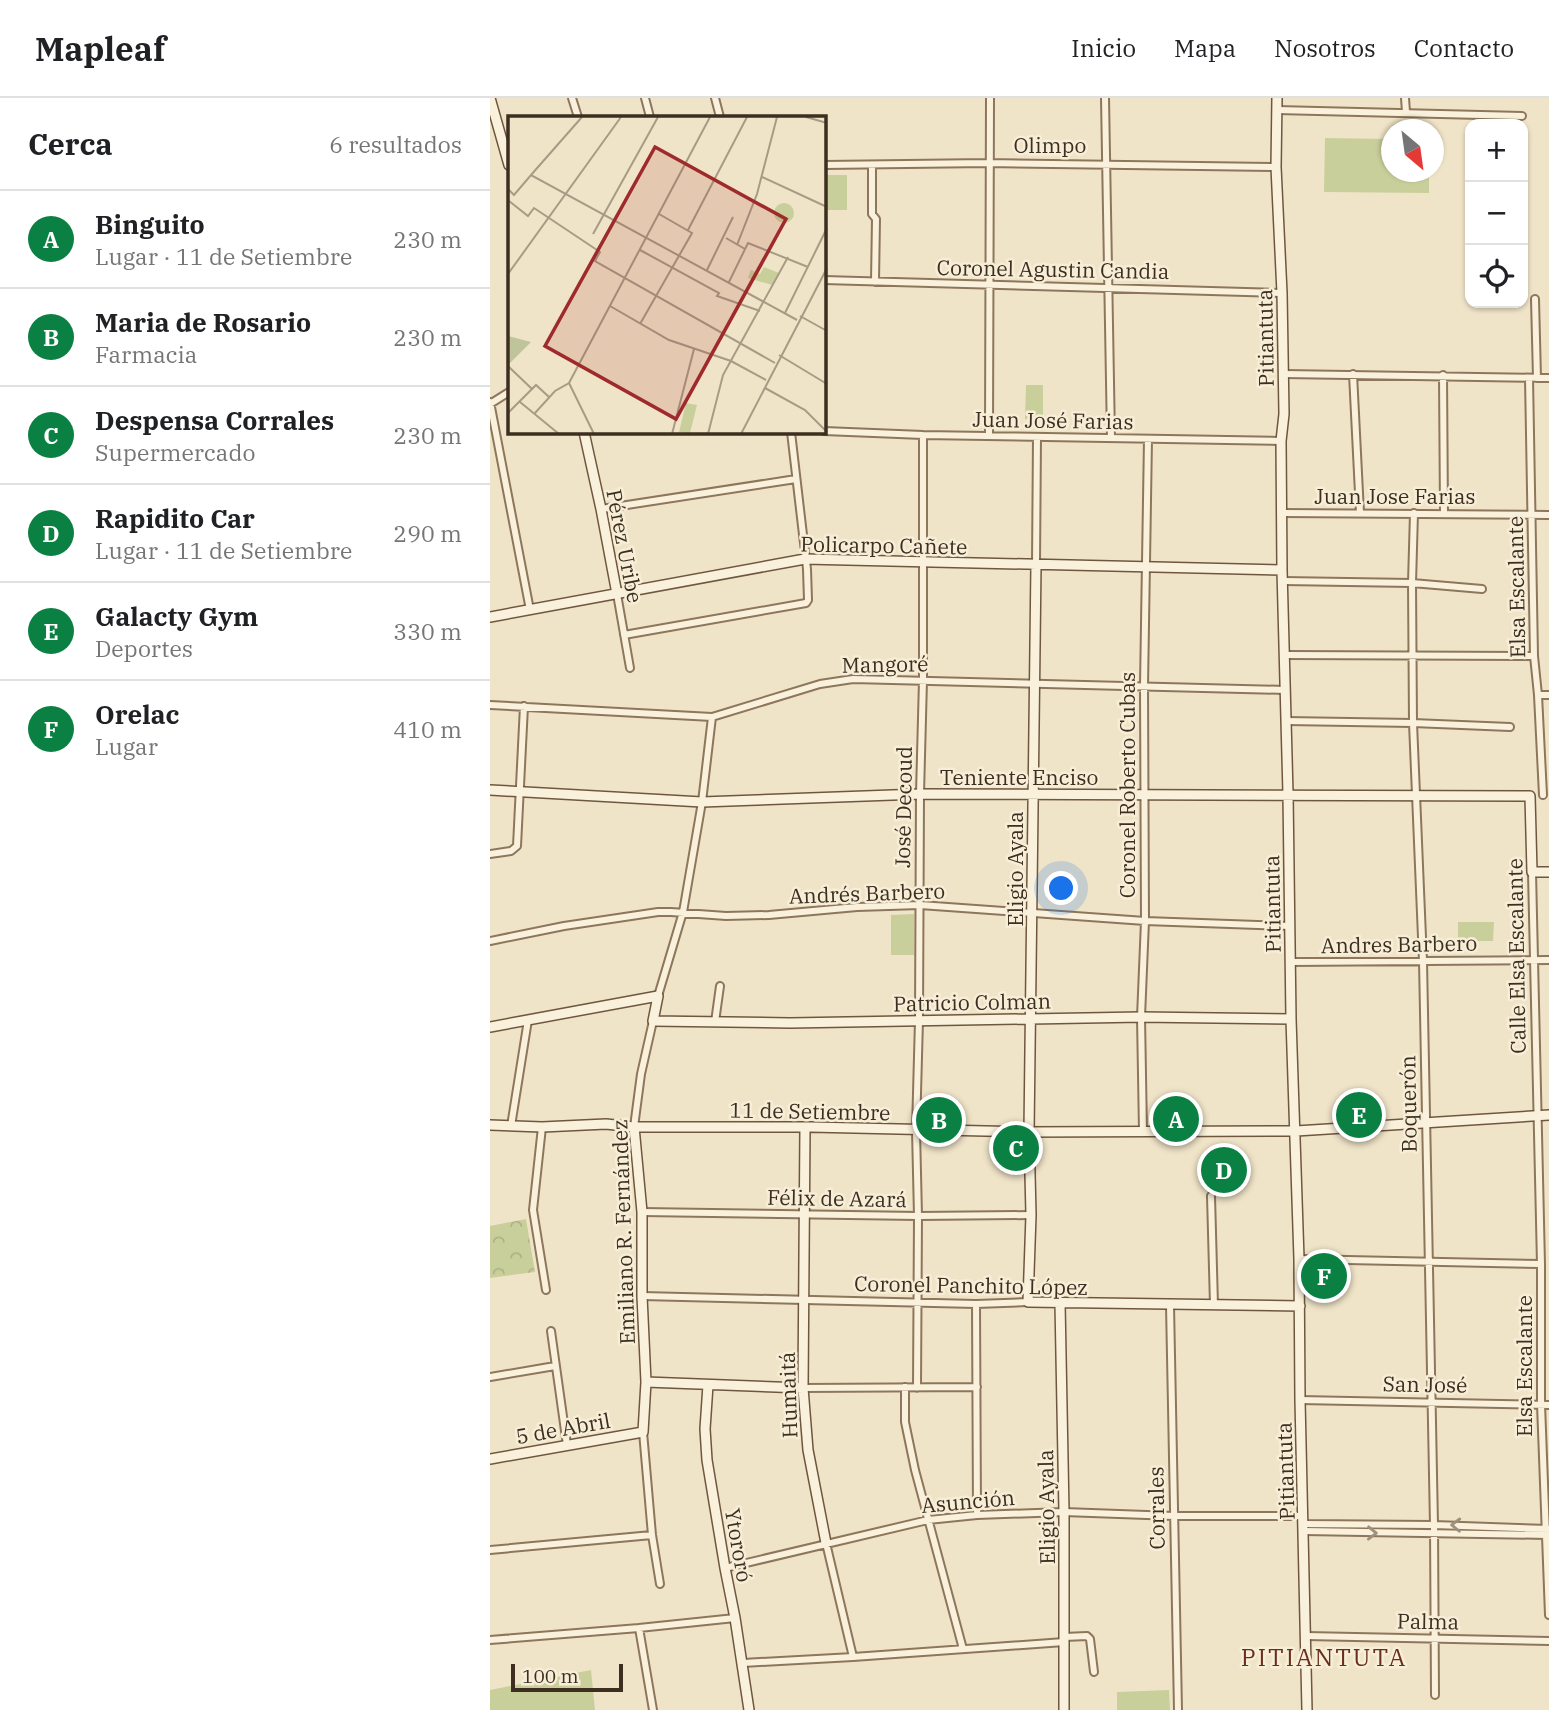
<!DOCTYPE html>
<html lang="es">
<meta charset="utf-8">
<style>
body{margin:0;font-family:"IBM Plex Serif",serif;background:#f2f2f2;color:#202124}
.controls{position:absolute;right:21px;top:21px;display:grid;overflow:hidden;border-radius:14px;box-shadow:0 2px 5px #0004}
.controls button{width:63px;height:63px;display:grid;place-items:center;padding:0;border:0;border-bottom:2px solid #e0e0e0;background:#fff;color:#202124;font:35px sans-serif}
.compass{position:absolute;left:891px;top:21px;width:63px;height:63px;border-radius:50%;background:#fff;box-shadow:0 2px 5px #0004;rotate:151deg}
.scale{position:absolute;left:21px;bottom:18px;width:112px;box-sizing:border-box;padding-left:7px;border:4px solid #3d2e20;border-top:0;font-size:19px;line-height:24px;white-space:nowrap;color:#3d2e20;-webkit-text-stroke:5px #f7eed8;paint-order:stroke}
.you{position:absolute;left:572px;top:791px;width:24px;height:24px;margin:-18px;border:5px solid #fff;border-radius:50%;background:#1a73e8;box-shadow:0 0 0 10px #1a73e833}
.badge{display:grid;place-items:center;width:46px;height:46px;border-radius:50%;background:#0b8043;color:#fff;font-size:23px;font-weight:700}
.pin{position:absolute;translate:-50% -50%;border:4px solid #fff;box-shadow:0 2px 7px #0006}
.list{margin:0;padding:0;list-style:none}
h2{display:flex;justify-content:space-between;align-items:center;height:91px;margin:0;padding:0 28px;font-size:30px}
h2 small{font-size:23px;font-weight:400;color:#757577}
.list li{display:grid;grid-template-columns:46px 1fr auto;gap:21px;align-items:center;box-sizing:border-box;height:98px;padding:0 28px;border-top:2px solid #e0e0e0}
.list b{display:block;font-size:26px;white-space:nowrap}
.list p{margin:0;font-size:23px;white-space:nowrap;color:#757577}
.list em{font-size:23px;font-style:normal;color:#757577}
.icon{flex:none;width:38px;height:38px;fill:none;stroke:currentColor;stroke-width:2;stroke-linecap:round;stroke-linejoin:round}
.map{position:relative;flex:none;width:1059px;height:1612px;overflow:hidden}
header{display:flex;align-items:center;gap:42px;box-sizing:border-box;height:98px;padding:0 35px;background:#fff;border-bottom:2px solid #e0e0e0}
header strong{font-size:33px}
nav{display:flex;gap:38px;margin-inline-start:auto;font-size:24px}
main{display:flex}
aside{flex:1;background:#fff}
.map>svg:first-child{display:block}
</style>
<header>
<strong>Mapleaf</strong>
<nav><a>Inicio</a><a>Mapa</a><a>Nosotros</a><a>Contacto</a></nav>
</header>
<main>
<aside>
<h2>Cerca<small>6 resultados</small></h2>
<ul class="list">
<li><span class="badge">A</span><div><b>Binguito</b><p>Lugar · 11 de Setiembre</p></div><em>230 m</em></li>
<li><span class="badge">B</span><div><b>Maria de Rosario</b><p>Farmacia</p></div><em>230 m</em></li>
<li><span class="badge">C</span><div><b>Despensa Corrales</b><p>Supermercado</p></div><em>230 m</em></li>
<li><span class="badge">D</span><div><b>Rapidito Car</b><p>Lugar · 11 de Setiembre</p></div><em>290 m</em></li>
<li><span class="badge">E</span><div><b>Galacty Gym</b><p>Deportes</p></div><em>330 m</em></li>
<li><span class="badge">F</span><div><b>Orelac</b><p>Lugar</p></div><em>410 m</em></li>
</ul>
</aside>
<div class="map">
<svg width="1059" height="1612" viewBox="0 0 1059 1612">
<defs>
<pattern id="forest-crowns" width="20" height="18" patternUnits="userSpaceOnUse" patternTransform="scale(1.75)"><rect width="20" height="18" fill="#c9cf9b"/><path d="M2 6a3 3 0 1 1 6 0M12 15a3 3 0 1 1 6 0" fill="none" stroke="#aeb285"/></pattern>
</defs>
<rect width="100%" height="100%" fill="#f0e4c8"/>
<path fill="#c9cf9b" d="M835,40L901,41L902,74H939V95L834,94Z
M357,77V112H334V77Z
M536,287H553V321H535Z
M424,816V857H401V817Z
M968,824H1004L1003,843H968Z
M101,1572L105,1612H0V1592Z
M679,1592L680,1612H627V1594Z"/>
<path fill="url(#forest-crowns)" d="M36,1121L45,1174L0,1180V1128Z"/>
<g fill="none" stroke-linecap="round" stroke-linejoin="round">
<g stroke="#8d765c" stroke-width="10">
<path id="street" d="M82,0L88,19
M155,0L160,19
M225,0L230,19
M615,0L621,340
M915,0L916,14
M787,12L1032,18
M334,67L498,65L786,69
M382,67V116L386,121L385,184
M334,182L792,195
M1045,201L1047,280
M794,276L1059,280
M863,276L870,415
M953,277L954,415
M1039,280L1044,558L1048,597L1053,697
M0,304L40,512
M0,306L19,294
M334,333L433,337L791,343
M499,338L500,0
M111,411L306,381
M792,415L1059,417
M924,415L922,485L923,625L933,863L944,1427L945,1597
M546,466L547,339
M793,483L922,485L992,491
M127,496L140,570
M134,537L316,505L318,502L317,471L301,334
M795,557L1044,558
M1048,597H1059
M0,607L222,619L330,586L363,581L795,592
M796,623L923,625L1020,629
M0,756L21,753L27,748L34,608
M1042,774L1051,1166V1306L1059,1517
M0,843L74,828L168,814H181L236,818L279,817L367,809L430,807L655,823L800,828
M800,864L1059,862
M168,898L193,814L212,704L222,619
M225,924L230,888
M21,1028L38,922
M52,1029L43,1112L56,1192
M144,1029L151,976L163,923
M653,1034L651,919L655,823L654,588L658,341
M721,1098L724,1207
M152,1114L428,1118L541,1117
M809,1161L1051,1166
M152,1198L486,1206L538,1204
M486,1206L487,1417
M680,1207L688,1612
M61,1233L77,1347
M0,1279L65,1268
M415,1289V1324L425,1372L473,1551
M313,1290L487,1289
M427,1290L428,1118L426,1032L429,922L430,696L433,582V337
M810,1302L1059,1307
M153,1334L162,1437L170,1486
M814,1426L944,1427L1059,1431
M814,1433L1057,1437
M336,1445L363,1559
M0,1452L162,1437
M235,1470L438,1422L487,1417L574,1414L684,1418H813
M149,1530L163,1612
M816,1538L1059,1543
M574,1539L597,1538L600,1541L604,1574
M0,1542L149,1530L245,1520
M253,1565L363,1559L574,1544"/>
</g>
<g stroke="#6f573f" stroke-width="12">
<path id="secondary" d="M0,0L19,67
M787,0L786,69L792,195L794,316L791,343L792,472L798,696L801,921L809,1161L810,1302L817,1612
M94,334L111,411L127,496
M546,466L539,1034L541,1117L538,1204L810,1208
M0,519L315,461L792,472
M0,692L212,704L430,696L1040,698L1042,774H1059
M0,929L168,898L163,923L300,925L651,919L801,921
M0,1027L52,1029L116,1026L144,1029H321L539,1034L806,1033L1059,1017
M315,1029L313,1290L318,1352L336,1445
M570,1205L574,1414V1612
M156,1284L313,1290
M218,1287L215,1331L217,1362L235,1470L245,1520L259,1612
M0,1361L153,1334L156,1284L152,1198V1114L144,1029"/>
</g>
<use href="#street" stroke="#faf1dc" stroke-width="6"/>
<use href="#secondary" stroke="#faf1dc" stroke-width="9"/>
</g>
<defs><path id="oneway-chevron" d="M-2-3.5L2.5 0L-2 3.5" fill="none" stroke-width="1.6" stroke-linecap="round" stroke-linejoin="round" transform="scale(1.75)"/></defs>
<g stroke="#9c907e">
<use href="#oneway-chevron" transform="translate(966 1427) rotate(-178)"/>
<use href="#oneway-chevron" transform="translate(882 1435) rotate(1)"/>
</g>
<g text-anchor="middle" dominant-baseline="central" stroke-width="5" stroke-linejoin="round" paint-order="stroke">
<g font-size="21" fill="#3d2e20" stroke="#f7eed8">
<text x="560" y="47">Olimpo</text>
<text transform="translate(563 171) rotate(1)">Coronel Agustin Candia</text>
<text transform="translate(775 240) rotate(-91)">Pitiantuta</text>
<text transform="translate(563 322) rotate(1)">Juan José Farias</text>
<text x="905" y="398">Juan Jose Farias</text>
<text transform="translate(394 447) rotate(1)">Policarpo Cañete</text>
<text transform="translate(135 448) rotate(79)">Pérez Uribe</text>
<text transform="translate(1026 489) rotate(-91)">Elsa Escalante</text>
<text transform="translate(395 566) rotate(-1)">Mangoré</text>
<text x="529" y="679">Teniente Enciso</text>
<text transform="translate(637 687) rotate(-90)">Coronel Roberto Cubas</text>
<text transform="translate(413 709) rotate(-89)">José Decoud</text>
<text transform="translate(525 771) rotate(-90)">Eligio Ayala</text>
<text transform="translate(377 795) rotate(-2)">Andrés Barbero</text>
<text transform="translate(782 806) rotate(-91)">Pitiantuta</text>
<text transform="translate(909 846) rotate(-1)">Andres Barbero</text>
<text transform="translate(1026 858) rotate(-91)">Calle Elsa Escalante</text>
<text transform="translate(482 904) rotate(-1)">Patricio Colman</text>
<text transform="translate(918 1006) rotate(-91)">Boquerón</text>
<text transform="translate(320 1013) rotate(1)">11 de Setiembre</text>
<text transform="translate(347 1100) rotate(1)">Félix de Azará</text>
<text transform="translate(133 1134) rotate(-92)">Emiliano R. Fernández</text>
<text transform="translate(481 1187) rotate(1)">Coronel Panchito López</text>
<text transform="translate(1034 1268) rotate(-90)">Elsa Escalante</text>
<text transform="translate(935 1286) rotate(1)">San José</text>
<text transform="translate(298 1297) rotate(-92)">Humaitá</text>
<text transform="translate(73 1330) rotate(-10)">5 de Abril</text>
<text transform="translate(795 1373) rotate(-92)">Pitiantuta</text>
<text transform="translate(478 1403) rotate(-5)">Asunción</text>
<text transform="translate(556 1409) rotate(-91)">Eligio Ayala</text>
<text transform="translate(666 1410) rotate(-91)">Corrales</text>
<text transform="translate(249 1447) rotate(80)">Ytororó</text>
<text transform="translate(938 1523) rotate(1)">Palma</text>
</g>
<g font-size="24" letter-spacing="2" fill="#6b2e1e" stroke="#f7eed8">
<text x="834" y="1559">PITIANTUTA</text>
</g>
</g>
<g transform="translate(18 18)">
<rect width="318" height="318" fill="#f0e4c8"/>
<path d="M266 97a10 10 0 1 1 20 0a10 10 0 1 1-20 0Z" fill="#c9cf9b"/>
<path d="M256,151L271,157L264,169L240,162L243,154L252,158ZM178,287L189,289L182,317L171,316Z" fill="#c9cf9b"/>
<path d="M0,220L23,226L0,249Z" fill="#bfc49a"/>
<path fill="none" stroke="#a89b85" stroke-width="2" d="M298,1L319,7M23,59L74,1M254,61L319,91M0,73L6,79L23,59L289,204M1,85L20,100L26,92L92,136L87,145L267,247M180,114L239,1M85,118L150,1M218,122L237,133M229,129L249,78L269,1M132,134L211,177L209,180L252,195M199,154L225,101M0,158L113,1M221,166L240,127L300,151M102,190L161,224L223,245L258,264M277,197L319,112M292,200L319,215M132,208L184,117L151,98M271,239L319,268M0,250L24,273M61,267L86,318M257,272L297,294L319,316M12,286L51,318M0,297L28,269L41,281M27,297L47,275L61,267L202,1M164,318L186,233M200,318L215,259L280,141M233,318L319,152"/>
<path fill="#9e2a2b" fill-opacity="0.15" stroke="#9e2a2b" stroke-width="3.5" d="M147,31L278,103L168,303L37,230Z"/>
<rect width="318" height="318" fill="none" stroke="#3d2e20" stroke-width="3.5"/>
</g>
</svg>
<div class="controls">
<button>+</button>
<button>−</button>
<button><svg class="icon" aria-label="locate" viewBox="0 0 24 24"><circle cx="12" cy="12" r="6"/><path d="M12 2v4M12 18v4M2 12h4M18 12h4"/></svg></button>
</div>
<svg class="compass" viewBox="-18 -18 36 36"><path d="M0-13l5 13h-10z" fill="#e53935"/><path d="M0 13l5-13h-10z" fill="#757577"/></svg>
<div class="scale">100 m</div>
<div class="you"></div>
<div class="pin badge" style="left:686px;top:1021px">A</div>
<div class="pin badge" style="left:449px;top:1022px">B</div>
<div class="pin badge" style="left:526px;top:1050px">C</div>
<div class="pin badge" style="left:734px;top:1072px">D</div>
<div class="pin badge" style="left:869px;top:1017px">E</div>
<div class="pin badge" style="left:834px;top:1178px">F</div>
</div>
</main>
